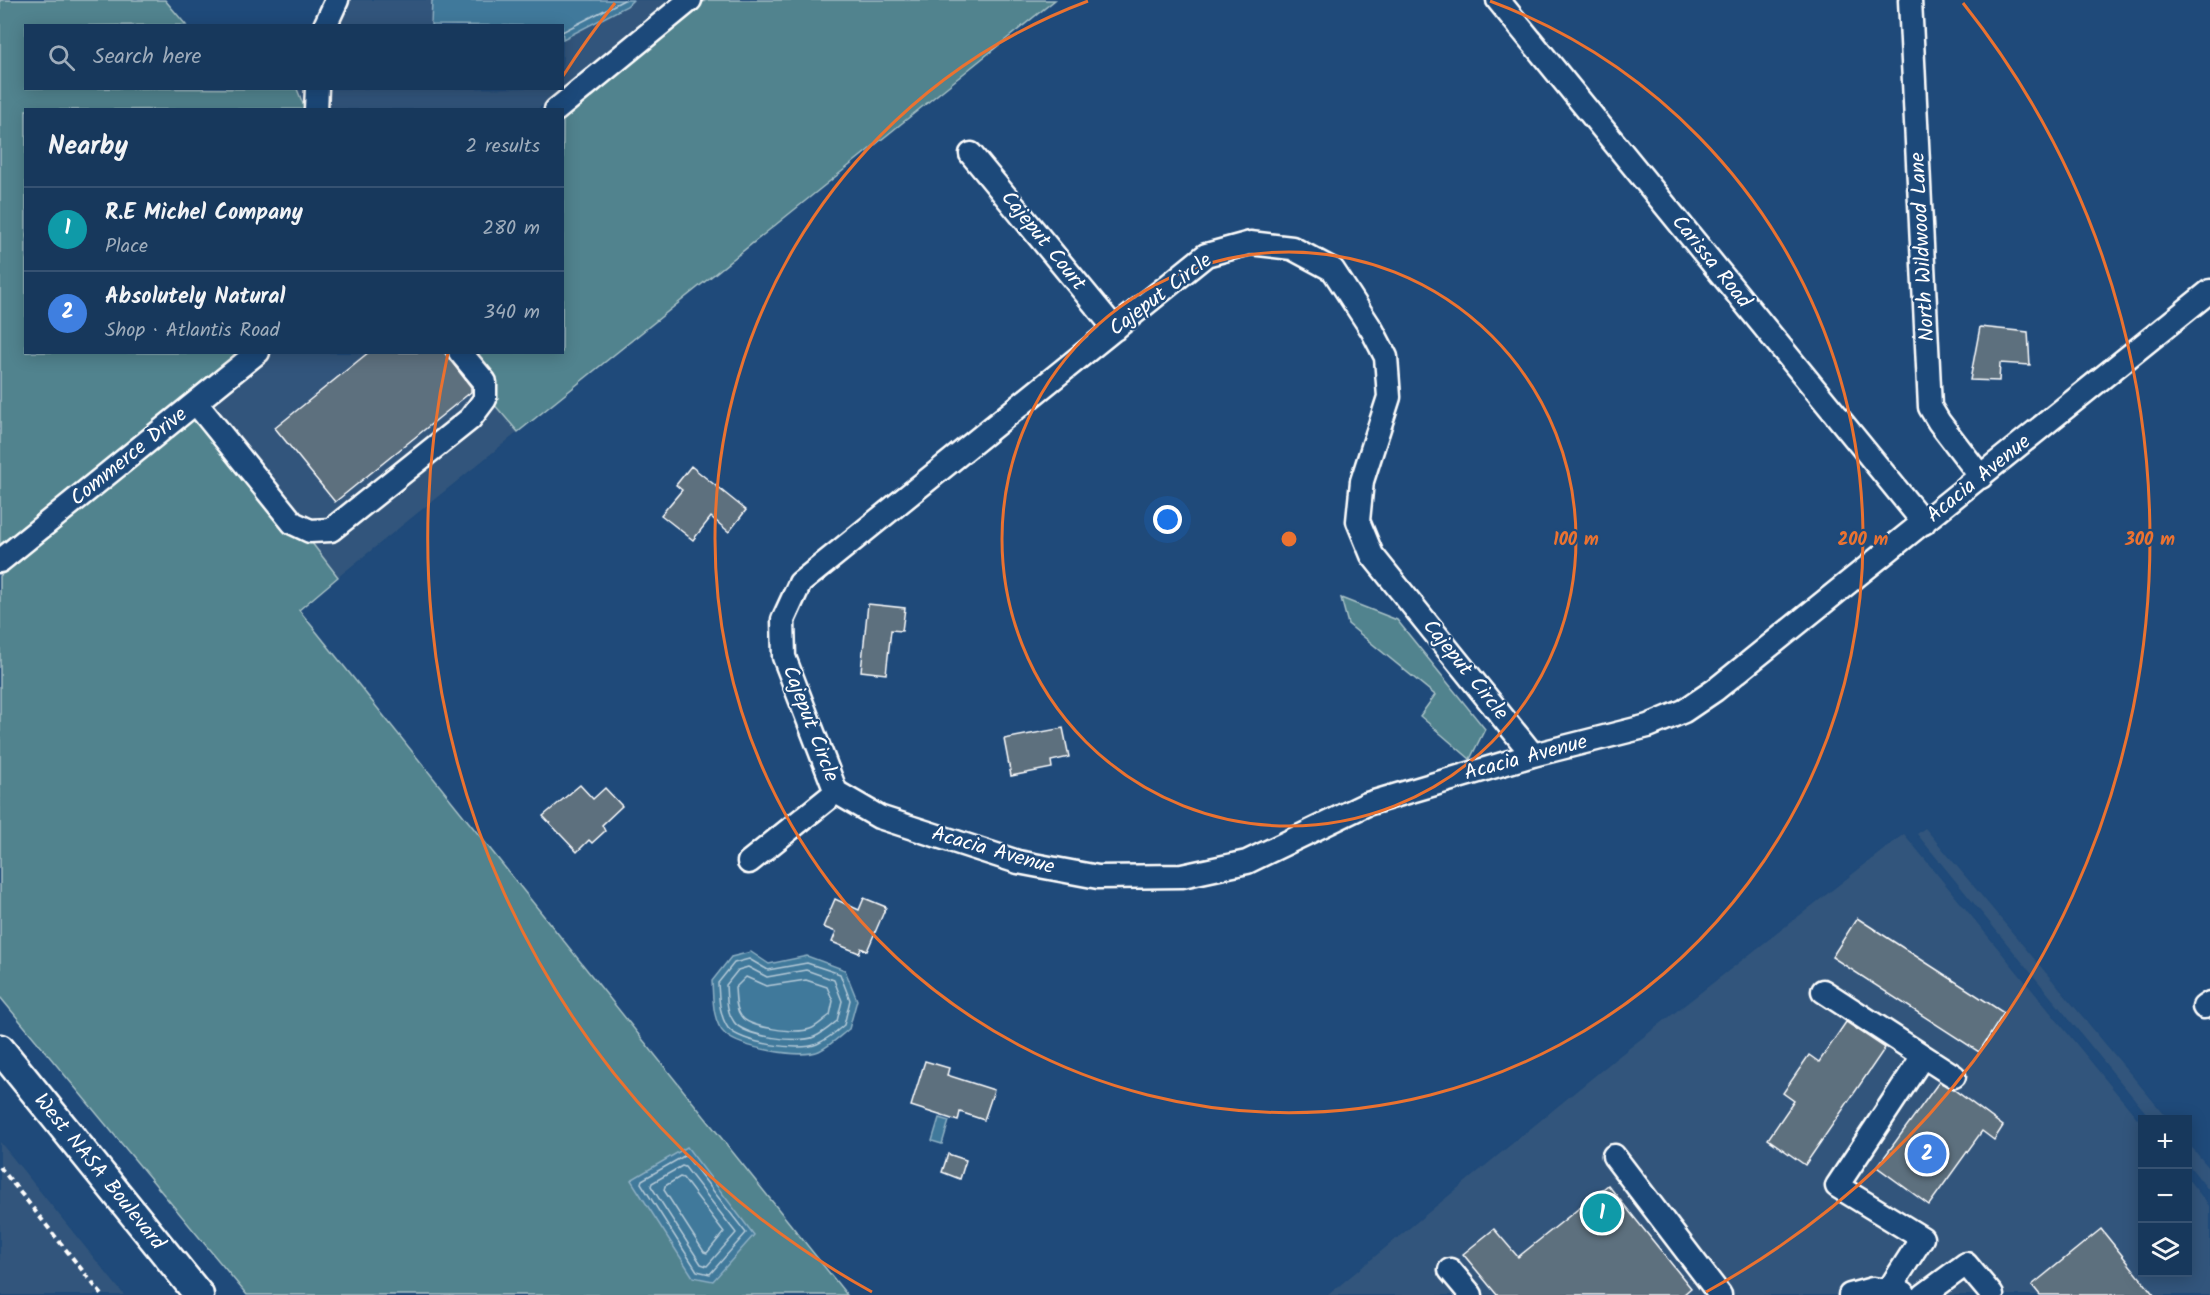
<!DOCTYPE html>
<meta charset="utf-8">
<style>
body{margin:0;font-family:Kalam,sans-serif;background:#203f62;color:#f1f3f6}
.controls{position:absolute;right:18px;bottom:18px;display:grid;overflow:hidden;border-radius:0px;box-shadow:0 3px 15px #0003}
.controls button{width:54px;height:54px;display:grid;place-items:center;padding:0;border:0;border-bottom:2px solid #365272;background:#17385c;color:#f1f3f6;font:30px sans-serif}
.you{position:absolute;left:1168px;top:520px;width:21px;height:21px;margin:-15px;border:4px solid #fff;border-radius:50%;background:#1a73e8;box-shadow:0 0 0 9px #1a73e833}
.badge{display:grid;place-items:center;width:39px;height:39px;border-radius:50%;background:#95b2f1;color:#fff;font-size:20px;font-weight:700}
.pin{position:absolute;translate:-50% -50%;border:3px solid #fff;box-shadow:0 2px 6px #0006}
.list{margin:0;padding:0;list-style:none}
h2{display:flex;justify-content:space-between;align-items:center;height:78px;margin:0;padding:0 24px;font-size:26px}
h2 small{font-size:20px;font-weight:400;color:#9eacbb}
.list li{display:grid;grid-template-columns:39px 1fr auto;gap:18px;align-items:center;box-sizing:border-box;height:84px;padding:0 24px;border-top:2px solid #365272}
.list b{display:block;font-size:22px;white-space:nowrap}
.list p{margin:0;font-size:20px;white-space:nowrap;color:#9eacbb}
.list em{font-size:20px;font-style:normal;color:#9eacbb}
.icon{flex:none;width:33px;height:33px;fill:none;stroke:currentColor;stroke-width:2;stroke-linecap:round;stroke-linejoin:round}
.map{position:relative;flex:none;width:2210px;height:1295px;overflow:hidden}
.search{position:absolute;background:#17385c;box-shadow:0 3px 15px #0003;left:24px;top:24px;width:540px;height:66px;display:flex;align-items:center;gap:15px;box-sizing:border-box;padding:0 21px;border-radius:0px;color:#9eacbb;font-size:22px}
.panel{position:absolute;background:#17385c;box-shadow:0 3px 15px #0003;left:24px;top:108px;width:540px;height:246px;border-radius:0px}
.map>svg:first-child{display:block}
</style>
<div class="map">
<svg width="2210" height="1295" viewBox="0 0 2210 1295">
<rect width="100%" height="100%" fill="#1f4a7a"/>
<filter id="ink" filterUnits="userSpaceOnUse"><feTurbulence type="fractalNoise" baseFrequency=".0167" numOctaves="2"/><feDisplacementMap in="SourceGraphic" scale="12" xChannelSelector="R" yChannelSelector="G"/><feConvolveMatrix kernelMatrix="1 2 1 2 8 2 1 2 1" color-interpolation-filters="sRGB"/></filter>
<g filter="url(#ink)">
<path fill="#32557b" d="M335,0H432L431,25L313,26Z
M633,0H674L538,109H305L297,89L562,88L563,39L627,6Z
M273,353H450L518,432L338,577L207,406Z
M1925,828L2168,1119H2151L1917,834Z
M1904,834L2142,1124V1272H2188V1179L2210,1207V1295H1328L1614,1060Z
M0,1142L124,1295H0Z
M2188,1143L2210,1169V1192L2188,1164Z"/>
<path fill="#51838e" stroke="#a8c1c6" stroke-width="1.5" d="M0,0H165L186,25L26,26V88L297,89L305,109L26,110V352L239,353L194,388L195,391L0,550Z
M706,0H1055L518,432L450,353L562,352L563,117Z
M207,406L338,577L299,610L847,1295H247L0,997V576Z
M1341,598L1397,620L1485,729L1470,759L1420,716L1435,695L1348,624Z"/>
<path fill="#41799b" stroke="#8dafc3" stroke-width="1.5" d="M432,0H633L627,6L563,39L562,26L431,25Z
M751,952L769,964L807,956L845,970L857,1000L849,1029C840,1036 830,1046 819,1051C801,1059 740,1048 725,1034C712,1022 713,997 712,981L731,957Z
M939,1118L949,1121L942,1144L932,1141Z
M687,1147L754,1235L713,1281L693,1277L631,1180Z"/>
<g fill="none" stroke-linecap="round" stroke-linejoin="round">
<path stroke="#b3c9d7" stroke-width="1.5" d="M562,32L624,0
M749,959L768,970L807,963L840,974L850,1000L844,1025C836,1032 826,1040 817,1044C800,1052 740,1043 728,1028C719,1015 719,998 718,983L734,963Z
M748,967L767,977L806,970L834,980L842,1001L837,1021C831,1026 822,1034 814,1037C799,1044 743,1036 734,1022C726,1011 727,998 726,985L738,970Z
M746,977L766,986L806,980L827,987L833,1001L830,1015C824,1019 817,1027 810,1029C796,1034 749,1028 741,1016C735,1008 736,997 735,988Z
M684,1156L687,1157L746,1233L710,1274L697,1271L641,1183L642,1180Z
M682,1166L685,1167L736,1233L707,1266L701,1264L651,1186L652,1183Z
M680,1177L683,1178L724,1232L707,1253L704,1252L664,1190L665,1186Z"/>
</g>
<path fill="#5d6f7e" stroke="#fff" stroke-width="1.5" d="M1980,327L2028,332L2030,365L2000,363L1999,381L1970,380Z
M369,352H444L471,387V392L335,502L275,428Z
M691,466L746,510L729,532L711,517L693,540L661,515L682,490L676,485Z
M868,604L905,608L902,631L891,630L886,674L861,671Z
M1063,728L1069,757L1051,761L1052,768L1011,776L1004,739Z
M580,785L593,799L605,788L622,806L602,825L605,831L592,843L589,840L577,852L543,816Z
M864,898L886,907L867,951L861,948L859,953L832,942L836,932L823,927L835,899L859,910Z
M1857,918L2004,1013L1979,1052L1832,957Z
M1846,1022L1885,1048L1805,1165L1768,1139L1794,1101L1783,1093L1809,1055L1819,1062Z
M925,1061L949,1068L947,1075L994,1090L984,1120L960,1112L958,1121L911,1106Z
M1939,1082L1953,1089L2003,1126L1994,1140L1982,1131L1929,1205L1877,1167Z
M948,1154L966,1160L960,1179L942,1172Z
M1608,1185L1691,1288L1683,1295H1497L1463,1254L1494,1229L1518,1257Z
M2101,1229L2154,1295H2040L2032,1285Z"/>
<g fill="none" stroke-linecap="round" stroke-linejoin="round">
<g stroke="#fff" stroke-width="27">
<path id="minor" d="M1498,0L1924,523
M1910,0L1930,407L1939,422L1981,477
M325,26L337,0
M316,110L317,88
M556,110L690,0
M971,154L1115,329
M196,403L293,523L310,531L331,530L470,419L485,399V382L460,352
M0,561L258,352
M836,792L784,657L783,620L800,583L1206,255L1250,243L1292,248L1333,270L1372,330L1386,357L1389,397L1362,481L1358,521L1372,555L1533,755
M749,862L836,792L879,817L1018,862L1098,877L1182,876L1247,862L1367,804L1533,755L1648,726L1684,711L1715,690L2210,291
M1823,991L1923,1056L1837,1186L1922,1238L1888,1291
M2204,1007L2210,1003
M1923,1056L1954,1076
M1614,1156L1720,1295
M1450,1270L1471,1295
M1850,1295L1872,1289L1904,1293
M1924,1295L1966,1264L1992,1295"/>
</g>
<g stroke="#fff" stroke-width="33">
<path id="major" d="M0,1049L199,1295"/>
</g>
<path stroke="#fff" stroke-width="4" stroke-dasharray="6 4.5" stroke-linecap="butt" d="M0,1167L102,1295"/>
<use href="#minor" stroke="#1f4a7a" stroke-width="22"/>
<use href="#major" stroke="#1f4a7a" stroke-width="28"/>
</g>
</g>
<g fill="none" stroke="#eb7230" stroke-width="3">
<circle cx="1289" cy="539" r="287"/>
<path d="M1490 1A574 574 0 1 1 1088 1"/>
<path d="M872 1292A861 861 0 0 1 448 353M563 76A861 861 0 0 1 615 3M1963 3A861 861 0 0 1 1706 1292"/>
</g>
<g text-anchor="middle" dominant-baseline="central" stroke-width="4.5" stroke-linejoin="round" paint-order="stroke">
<g font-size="21" fill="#fff" stroke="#1f4a7a">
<text transform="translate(1043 241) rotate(51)">Cajeput Court</text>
<text transform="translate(1923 247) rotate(-93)">North Wildwood Lane</text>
<text transform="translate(1711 262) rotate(51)">Carissa Road</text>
<text transform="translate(1161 295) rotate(-37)">Cajeput Circle</text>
<text transform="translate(129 457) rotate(-39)">Commerce Drive</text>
<text transform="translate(1979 479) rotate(-39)">Acacia Avenue</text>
<text transform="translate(1465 670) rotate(51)">Cajeput Circle</text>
<text transform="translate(810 724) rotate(69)">Cajeput Circle</text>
<text transform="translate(1526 758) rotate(-15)">Acacia Avenue</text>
<text transform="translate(993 851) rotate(16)">Acacia Avenue</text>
<text transform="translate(99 1172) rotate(51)">West NASA Boulevard</text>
</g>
</g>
<circle cx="1289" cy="539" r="9" fill="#eb7230" stroke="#1f4a7a" stroke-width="3"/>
<g font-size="18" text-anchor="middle" font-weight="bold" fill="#eb7230" stroke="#1f4a7a" stroke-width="4.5" stroke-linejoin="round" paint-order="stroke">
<text x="1576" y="545">100 m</text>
<text x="1863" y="545">200 m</text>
<text x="2150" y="545">300 m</text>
</g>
</svg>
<div class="controls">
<button>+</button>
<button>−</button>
<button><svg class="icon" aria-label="layers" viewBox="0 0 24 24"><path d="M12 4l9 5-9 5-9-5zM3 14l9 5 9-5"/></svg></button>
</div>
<div class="you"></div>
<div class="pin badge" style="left:1602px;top:1213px;background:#0f9aa8">1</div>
<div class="pin badge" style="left:1927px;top:1154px;background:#3f7fe0">2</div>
<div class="search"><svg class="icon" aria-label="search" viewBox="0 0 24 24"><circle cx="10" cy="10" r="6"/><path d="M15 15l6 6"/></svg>Search here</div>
<section class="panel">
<h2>Nearby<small>2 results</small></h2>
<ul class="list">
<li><span class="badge" style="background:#0f9aa8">1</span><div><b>R.E Michel Company</b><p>Place</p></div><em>280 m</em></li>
<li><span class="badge" style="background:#3f7fe0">2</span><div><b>Absolutely Natural</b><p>Shop · Atlantis Road</p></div><em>340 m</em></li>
</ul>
</section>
</div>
